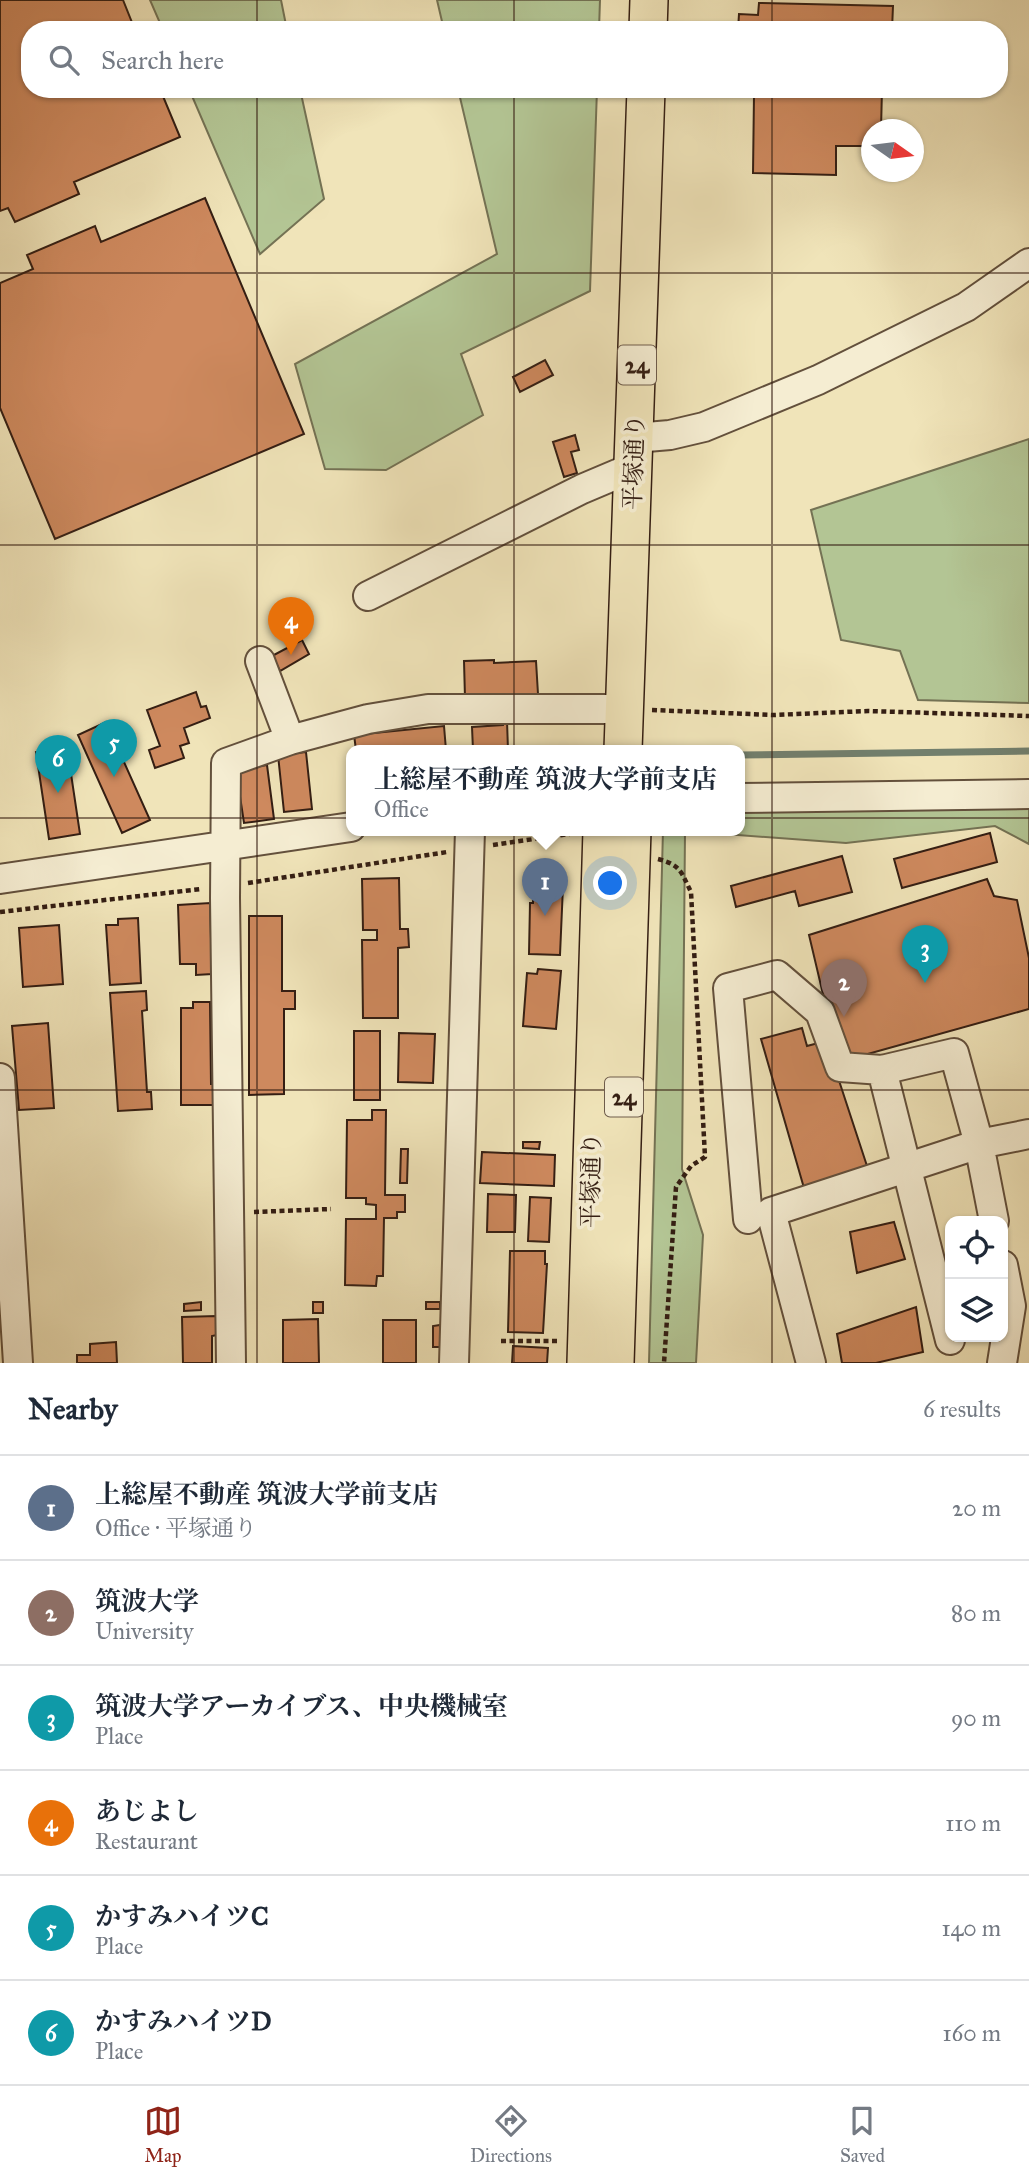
<!DOCTYPE html>
<meta charset="utf-8">
<style>
body{margin:0;font-family:"IM FELL Great Primer","Noto Serif JP",serif;background:#f6f6f7;color:#1f2937}
.controls{position:absolute;right:21px;bottom:21px;display:grid;overflow:hidden;border-radius:14px;box-shadow:0 2px 5px #0004}
.controls button{width:63px;height:63px;display:grid;place-items:center;padding:0;border:0;border-bottom:2px solid #e0e1e3;background:#fff;color:#1f2937;font:35px sans-serif}
.compass{position:absolute;left:861px;top:119px;width:63px;height:63px;border-radius:50%;background:#fff;box-shadow:0 2px 5px #0004;rotate:104deg}
.you{position:absolute;left:611px;top:884px;width:24px;height:24px;margin:-18px;border:5px solid #fff;border-radius:50%;background:#1a73e8;box-shadow:0 0 0 10px #1a73e833}
.badge{display:grid;place-items:center;width:46px;height:46px;border-radius:50%;background:#8f2418;color:#fff;font-size:23px;font-weight:700}
.pin{position:absolute;translate:-50% -58px;filter:drop-shadow(0 2px 4px #0008)}
.pin::after{content:'';position:absolute;top:37px;width:24px;height:21px;background:inherit;clip-path:polygon(0 0,100% 0,50% 100%)}
.popup{position:absolute;left:346px;top:745px;width:399px;height:91px;box-sizing:border-box;display:grid;place-content:center;border-radius:14px;background:#fff;filter:drop-shadow(0 2px 5px #0005);font-size:23px;white-space:nowrap;color:#747a83}
.popup b{font-size:26px;color:#1f2937}
.popup::after{content:'';position:absolute;left:50%;top:100%;margin-left:-14px;border:14px solid transparent;border-top-color:#fff}
.list{margin:0;padding:0;list-style:none}
h2{display:flex;justify-content:space-between;align-items:center;height:91px;margin:0;padding:0 28px;font-size:30px}
h2 small{font-size:23px;font-weight:400;color:#747a83}
.list li{display:grid;grid-template-columns:46px 1fr auto;gap:21px;align-items:center;box-sizing:border-box;height:105px;padding:0 28px;border-top:2px solid #e0e1e3}
.list b{display:block;font-size:26px;white-space:nowrap}
.list p{margin:0;font-size:23px;white-space:nowrap;color:#747a83}
.list em{font-size:23px;font-style:normal;color:#747a83}
.icon{flex:none;width:38px;height:38px;fill:none;stroke:currentColor;stroke-width:2;stroke-linecap:round;stroke-linejoin:round}
.map{position:relative;flex:none;width:1029px;height:1363px;overflow:hidden}
.search{position:absolute;background:#fff;box-shadow:0 2px 5px #0004;left:21px;right:21px;top:21px;height:77px;display:flex;align-items:center;gap:18px;box-sizing:border-box;padding:0 24px;border-radius:28px;color:#747a83;font-size:26px}
.sheet{height:721px;background:#fff}
nav{display:flex;justify-content:space-around;align-items:center;box-sizing:border-box;height:98px;border-top:2px solid #e0e1e3;background:#fff;font-size:19px;color:#747a83}
nav a{display:grid;justify-items:center;gap:4px}
nav .on{color:#8f2418}
.map>svg:first-child{display:block}
</style>
<div class="map">
<svg width="1029" height="1363" viewBox="0 0 1029 1363">
<rect width="100%" height="100%" fill="#f0e4b9"/>
<filter id="stains"><feTurbulence type="fractalNoise" baseFrequency=".00286" numOctaves="4"/><feColorMatrix values="0 0 0 0 .2 0 0 0 0 .09 0 0 0 0 .02 0 0 0 .5 -.17"/></filter>
<radialGradient id="worn" r=".72"><stop offset=".6" stop-color="#630" stop-opacity="0"/><stop offset="1" stop-color="#630" stop-opacity=".3"/></radialGradient>
<path fill="#b3c594" stroke="#747254" stroke-width="2" d="M150,0H281L287,30H163Z
M437,0H600L599,30H444Z
M189,89H300L324,199L260,254Z
M458,89H597L590,291L461,354L483,415L386,470L325,469L295,364L497,254Z
M1029,439V703L918,700L900,651L841,640L811,510Z
M1029,801V844L995,826L846,843L685,831L682,1169L703,1235L696,1363H649L663,830H739V811Z"/>
<g fill="none" stroke-linecap="round" stroke-linejoin="round">
<path stroke="#727f6d" stroke-width="7" d="M739,755L1029,751"/>
</g>
<path fill="#ce895e" stroke="#341e13" stroke-width="2" d="M0,0H123L135,30H30V89H160L180,137L74,182L79,194L15,222L8,208L0,211Z
M759,3L893,6L892,30H738L739,14L758,15Z
M737,89H882L881,130H872V146H836V175L753,173L754,95L736,94Z
M205,198L304,434L55,539L0,408V283L33,269L27,255L95,226L101,242Z
M545,360L553,375L520,392L513,377Z
M575,435L579,450L571,452L577,473L564,477L553,442Z
M302,640L309,654L280,671L272,656Z
M494,660V663L536,661L538,694L465,698L464,661Z
M196,692L201,707L206,706L210,718L184,728L189,743L180,746L184,758L155,768L149,750L160,746L147,710Z
M504,720L507,721L508,750H473L472,727L503,725Z
M106,722L150,820L122,833L78,735Z
M444,726L446,750H356L354,735Z
M67,747L80,834L49,839L36,752Z
M306,752L312,809L284,812L278,755Z
M267,765L274,819L244,823L236,770Z
M990,833L997,862L902,888L894,859Z
M842,856L852,892L799,906L795,891L736,907L731,886Z
M399,878L400,929H408L409,947L398,948V1018H363L362,940H377V930H363L362,879Z
M987,879L994,896L1017,900L1029,958V1009L839,1062L809,935Z
M533,885L563,886L560,955L529,954L530,903H533Z
M210,903L212,974L196,975V964H180L178,905Z
M249,916H282V991H295V1009H284V1094L249,1095Z
M138,918L141,983L110,985L106,925H118V919Z
M59,925L63,984L23,987L19,928Z
M538,969L561,971L556,1029L523,1026L527,973L537,974Z
M146,991L147,1010L142,1011L147,1092H151L152,1109L118,1111L110,993Z
M193,1002H210L211,1084H214V1105H181V1008H193Z
M48,1023L54,1108L19,1110L12,1026Z
M802,1028L807,1046L826,1041L868,1169L804,1188L761,1039Z
M354,1031H380V1100H354Z
M399,1033L435,1034L433,1083L398,1082Z
M372,1110H386L385,1195H405V1212H397V1218H384L383,1276H377L376,1286L345,1285L346,1219H376V1205L366,1204V1198H346L347,1120H372Z
M523,1142H540L539,1149L523,1148Z
M401,1149H408L407,1183H400Z
M482,1152L555,1155L554,1186L480,1183Z
M488,1194L516,1195L515,1232H487Z
M530,1197L551,1198L549,1242L528,1241Z
M894,1222L905,1259L857,1273L850,1232Z
M510,1251H545V1264H547L543,1333L508,1332Z
M201,1302V1310L184,1311V1304Z
M313,1302H323V1313H313Z
M426,1302H440V1309H426Z
M916,1307L923,1352L876,1363H842L837,1334Z
M216,1316L217,1335L212,1336V1363H183L182,1317Z
M318,1319L319,1363H283V1320Z
M383,1320H416V1363H383Z
M440,1325V1347H433V1326Z
M116,1342L117,1363H77V1355H90V1344Z
M513,1346L548,1348L547,1363H512Z"/>
<g fill="none" stroke-linecap="round" stroke-linejoin="round">
<g stroke="#63503c" stroke-width="32">
<path id="minor" d="M635,438L670,435L704,427L818,380L966,307L1029,263
M368,596L582,489L634,467
M260,661L290,740
M739,798L1029,794
M0,879L351,827
M882,1070L950,1340
M0,1078L18,1363
M748,1219L728,988L777,975L820,1012L840,1067L882,1070L954,1053L979,1144L994,1221
M231,1363L225,898L226,763L290,740L368,719L428,709H625
M454,1363L470,830
M811,1363L771,1212L979,1144L1029,1134
M1002,1363L1011,1306L1003,1265"/>
</g>
<g stroke="#341e13" stroke-width="40">
<path id="major" d="M648,30L649,0
M623,750L646,89
M586,1363L602,830
M615,1363L632,830"/>
</g>
<path stroke="#341e13" stroke-width="4.5" stroke-dasharray="5 3.5" stroke-linecap="butt" d="M652,710L773,715L868,711L1029,716
M493,845L575,833
M658,859C681,865 681,872 691,892L705,1157L691,1166L676,1187L664,1363
M248,883L447,852
M0,912L201,889
M254,1212L331,1209
M501,1341H558"/>
<use href="#minor" stroke="#f5edd2" stroke-width="28"/>
<use href="#major" stroke="#f0e4b9" stroke-width="37"/>
</g>
<path fill="none" stroke="#341e13" stroke-width="2" stroke-opacity="0.55" d="M257,0V30M514,0V30M772,0V30M257,89V1363M514,89V1363M772,89V1363M0,273H1029M0,545H1029M0,818H1029M0,1090H1029"/>
<g text-anchor="middle" dominant-baseline="central" stroke-width="7" stroke-linejoin="round" paint-order="stroke">
<g fill="#f5edd2" stroke="#6e5c4c" stroke-width="2">
<rect x="618" y="345.5" width="38" height="39" rx="5"/>
<rect x="605" y="1077.5" width="38" height="39" rx="5"/>
</g>
<g font-size="23" font-weight="bold" fill="#341e13">
<text x="637" y="365">24</text>
<text x="624" y="1097">24</text>
</g>
<g font-size="24" fill="#341e13" stroke="#f5edd2">
<text transform="translate(634 462) rotate(-88)">平塚通り</text>
<text transform="translate(591 1180) rotate(-89)">平塚通り</text>
</g>
</g>
<rect width="100%" height="100%" filter="url(#stains)"/>
<rect width="100%" height="100%" fill="url(#worn)"/>
</svg>
<div class="controls">
<button><svg class="icon" aria-label="locate" viewBox="0 0 24 24"><circle cx="12" cy="12" r="6"/><path d="M12 2v4M12 18v4M2 12h4M18 12h4"/></svg></button>
<button><svg class="icon" aria-label="layers" viewBox="0 0 24 24"><path d="M12 4l9 5-9 5-9-5zM3 14l9 5 9-5"/></svg></button>
</div>
<svg class="compass" viewBox="-18 -18 36 36"><path d="M0-13l5 13h-10z" fill="#e53935"/><path d="M0 13l5-13h-10z" fill="#747a83"/></svg>
<div class="you"></div>
<div class="pin badge" style="left:545px;top:916px;background:#5c6f8a">1</div>
<div class="popup"><b>上総屋不動産 筑波大学前支店</b>Office</div>
<div class="pin badge" style="left:844px;top:1017px;background:#8d6e63">2</div>
<div class="pin badge" style="left:925px;top:983px;background:#0f9aa8">3</div>
<div class="pin badge" style="left:291px;top:655px;background:#e8710a">4</div>
<div class="pin badge" style="left:114px;top:777px;background:#0f9aa8">5</div>
<div class="pin badge" style="left:58px;top:793px;background:#0f9aa8">6</div>
<div class="search"><svg class="icon" aria-label="search" viewBox="0 0 24 24"><circle cx="10" cy="10" r="6"/><path d="M15 15l6 6"/></svg>Search here</div>
</div>
<section class="sheet">
<h2>Nearby<small>6 results</small></h2>
<ul class="list">
<li><span class="badge" style="background:#5c6f8a">1</span><div><b>上総屋不動産 筑波大学前支店</b><p>Office · 平塚通り</p></div><em>20 m</em></li>
<li><span class="badge" style="background:#8d6e63">2</span><div><b>筑波大学</b><p>University</p></div><em>80 m</em></li>
<li><span class="badge" style="background:#0f9aa8">3</span><div><b>筑波大学アーカイブス、中央機械室</b><p>Place</p></div><em>90 m</em></li>
<li><span class="badge" style="background:#e8710a">4</span><div><b>あじよし</b><p>Restaurant</p></div><em>110 m</em></li>
<li><span class="badge" style="background:#0f9aa8">5</span><div><b>かすみハイツC</b><p>Place</p></div><em>140 m</em></li>
<li><span class="badge" style="background:#0f9aa8">6</span><div><b>かすみハイツD</b><p>Place</p></div><em>160 m</em></li>
</ul>
</section>
<nav>
<a class="on"><svg class="icon" aria-label="map" viewBox="0 0 24 24"><path d="M3 6l6-2 6 2 6-2v14l-6 2-6-2-6 2zM9 4v14M15 6v14"/></svg>Map</a>
<a><svg class="icon" aria-label="directions" viewBox="0 0 24 24"><path d="M12 3l9 9-9 9-9-9zM9 14v-3h6M13 9l2 2-2 2"/></svg>Directions</a>
<a><svg class="icon" aria-label="saved" viewBox="0 0 24 24"><path d="M7 4h10v16l-5-4-5 4z"/></svg>Saved</a>
</nav>
